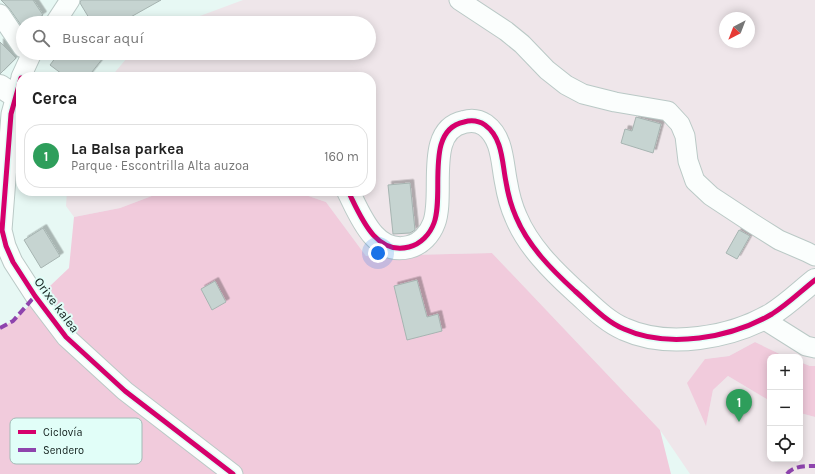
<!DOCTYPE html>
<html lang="es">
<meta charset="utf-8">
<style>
body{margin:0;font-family:Karla,sans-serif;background:#f6f6f6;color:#222}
.controls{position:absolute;right:12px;bottom:12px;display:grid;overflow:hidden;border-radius:8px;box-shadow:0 2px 10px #0003}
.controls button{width:36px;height:36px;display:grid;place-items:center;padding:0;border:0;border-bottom:1px solid #e0e0e0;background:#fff;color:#222;font:20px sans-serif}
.compass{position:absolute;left:719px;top:12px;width:36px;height:36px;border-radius:50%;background:#fff;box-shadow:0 2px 10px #0003;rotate:222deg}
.you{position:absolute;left:378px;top:253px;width:14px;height:14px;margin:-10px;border:3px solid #fff;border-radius:50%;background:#1a73e8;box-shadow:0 0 0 6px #1a73e833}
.badge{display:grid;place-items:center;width:26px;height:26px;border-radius:50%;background:#5b6a67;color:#fff;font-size:13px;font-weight:700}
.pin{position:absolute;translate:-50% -33px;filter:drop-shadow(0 1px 2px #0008)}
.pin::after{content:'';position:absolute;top:21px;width:14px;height:12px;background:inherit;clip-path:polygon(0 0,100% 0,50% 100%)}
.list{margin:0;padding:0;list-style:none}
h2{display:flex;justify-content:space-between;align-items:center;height:52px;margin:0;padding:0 16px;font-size:17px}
h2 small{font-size:13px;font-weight:400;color:#767676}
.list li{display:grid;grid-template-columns:26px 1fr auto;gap:12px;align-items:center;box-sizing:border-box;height:64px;margin:0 8px 8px;padding:0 8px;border:1px solid #e0e0e0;border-radius:16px}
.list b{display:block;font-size:15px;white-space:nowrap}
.list p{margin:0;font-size:13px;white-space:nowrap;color:#767676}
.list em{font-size:13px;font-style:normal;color:#767676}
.icon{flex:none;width:22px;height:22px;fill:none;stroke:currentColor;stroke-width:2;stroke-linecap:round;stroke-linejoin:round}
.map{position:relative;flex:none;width:815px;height:474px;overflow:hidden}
.search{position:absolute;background:#fff;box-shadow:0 2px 10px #0003;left:16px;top:16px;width:360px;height:44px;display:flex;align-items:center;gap:10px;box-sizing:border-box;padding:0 14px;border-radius:22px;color:#767676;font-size:15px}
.panel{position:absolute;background:#fff;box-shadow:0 2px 10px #0003;left:16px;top:72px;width:360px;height:124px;border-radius:16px}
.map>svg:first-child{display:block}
</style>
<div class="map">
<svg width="815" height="474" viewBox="0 0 815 474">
<defs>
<filter id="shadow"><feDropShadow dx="3.5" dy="-3.5" stdDeviation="0" flood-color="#0004"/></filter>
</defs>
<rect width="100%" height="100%" fill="#e7f8f4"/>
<path fill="#efe6ea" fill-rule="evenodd" d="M243,0H815V366H810L800,362V357H786L755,342L729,356L705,359L706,425L713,390L728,376L770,401V459H800V413L815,417V474H690L660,430L492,253L366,256L326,202L294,191H371V77H111L131,53H369V23H181ZM725,18H749V42H725Z
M67,191H165L120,208L74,217L66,206Z"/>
<path fill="#f1cbdc" d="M165,191H294L326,202L366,256L492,253L660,430L671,474H0V328L13,321L69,268L74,217L120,208Z
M755,342L786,357H770V401L728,376L713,390L706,426L687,383L705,359L729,356Z
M800,362L810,366H815V417L800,413Z"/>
<path fill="#c6d4d1" stroke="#a6b4b1" filter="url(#shadow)" d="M1,0H33L43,15L31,23H23V28L9,8Z
M81,0H161L120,23H92L80,3Z
M0,42L16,58L0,74Z
M59,53H107L88,77H66L50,65Z
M636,117L661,124L653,153L621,143L625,129L632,131Z
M410,183L415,230L410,233L393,234L388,185Z
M43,228L60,256L41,268L24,240Z
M739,230L750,236L737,259L726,253Z
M417,280L427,317L438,314L442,331L407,340L394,286Z
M215,281L226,302L212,310L201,289Z"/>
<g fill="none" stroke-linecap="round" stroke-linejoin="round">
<g stroke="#bac9c6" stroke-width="21">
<path id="street" d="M459,0L506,31L522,44L547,70L566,85L583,94L615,102L668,111L680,124L685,136L688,161L695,181L711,196L752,223L779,240L807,252L815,256
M0,14L23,48
M55,23L70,0
M21,77L32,53
M21,78L11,114L2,230L6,246L13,262L35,296L66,337L125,391L233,474
M763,319L806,346L815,348"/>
</g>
<g stroke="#bac9c6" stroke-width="24">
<path id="secondary" d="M0,86L21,100
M348,191C360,215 375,256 409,247C421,244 430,234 434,223C445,194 424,130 464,122C471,120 479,121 485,125C503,138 502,163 506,182C508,194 511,206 516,217C528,246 552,270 575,291C590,304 605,321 624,329C668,349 731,338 772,314C788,304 801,291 815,280"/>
</g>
<use href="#street" stroke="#fbfefd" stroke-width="19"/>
<use href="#secondary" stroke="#fbfefd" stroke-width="22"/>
<path stroke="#8e44ad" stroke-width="4" stroke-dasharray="8 4" stroke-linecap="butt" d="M0,328L13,321L35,296
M787,474C793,466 805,466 815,466"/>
<g stroke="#e1fef8" stroke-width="8">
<path id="cycleway" d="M21,78L11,114L2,230L6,246L13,262L35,296L66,337L125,391L233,474
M348,191C360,215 375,256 409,247C421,244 430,234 434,223C445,194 424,130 464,122C471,120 479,121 485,125C503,138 502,163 506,182C508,194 511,206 516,217C528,246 552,270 575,291C590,304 605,321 624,329C668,349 731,338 772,314C788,304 801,291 815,280"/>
</g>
<use href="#cycleway" stroke="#d6006c" stroke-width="5"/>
</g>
<g text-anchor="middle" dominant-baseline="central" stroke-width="4" stroke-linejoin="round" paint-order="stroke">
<g font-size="13" fill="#101e1b" stroke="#e1fef8">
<text transform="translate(57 305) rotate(53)">Orixe kalea</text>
</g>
</g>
<rect x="10" y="418" width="132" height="46" rx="6" fill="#e1fef8" stroke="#a2bbb6" stroke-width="1"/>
<rect x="18" y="430" width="18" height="4" fill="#d6006c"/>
<rect x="18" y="448" width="18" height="4" fill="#8e44ad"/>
<g font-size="11" fill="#101e1b">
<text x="43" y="436">Ciclovía</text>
<text x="43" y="454">Sendero</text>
</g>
</svg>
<div class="controls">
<button>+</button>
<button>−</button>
<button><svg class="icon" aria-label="locate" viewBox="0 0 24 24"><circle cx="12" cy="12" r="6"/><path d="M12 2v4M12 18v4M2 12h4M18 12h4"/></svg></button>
</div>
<svg class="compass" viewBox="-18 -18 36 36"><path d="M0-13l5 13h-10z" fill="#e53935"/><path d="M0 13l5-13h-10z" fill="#767676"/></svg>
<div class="you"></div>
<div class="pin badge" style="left:739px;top:422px;background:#2e9e5b">1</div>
<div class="search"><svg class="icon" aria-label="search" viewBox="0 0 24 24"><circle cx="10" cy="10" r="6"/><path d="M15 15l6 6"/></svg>Buscar aquí</div>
<section class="panel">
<h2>Cerca<small></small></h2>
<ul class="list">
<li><span class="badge" style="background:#2e9e5b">1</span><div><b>La Balsa parkea</b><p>Parque · Escontrilla Alta auzoa</p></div><em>160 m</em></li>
</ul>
</section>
</div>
